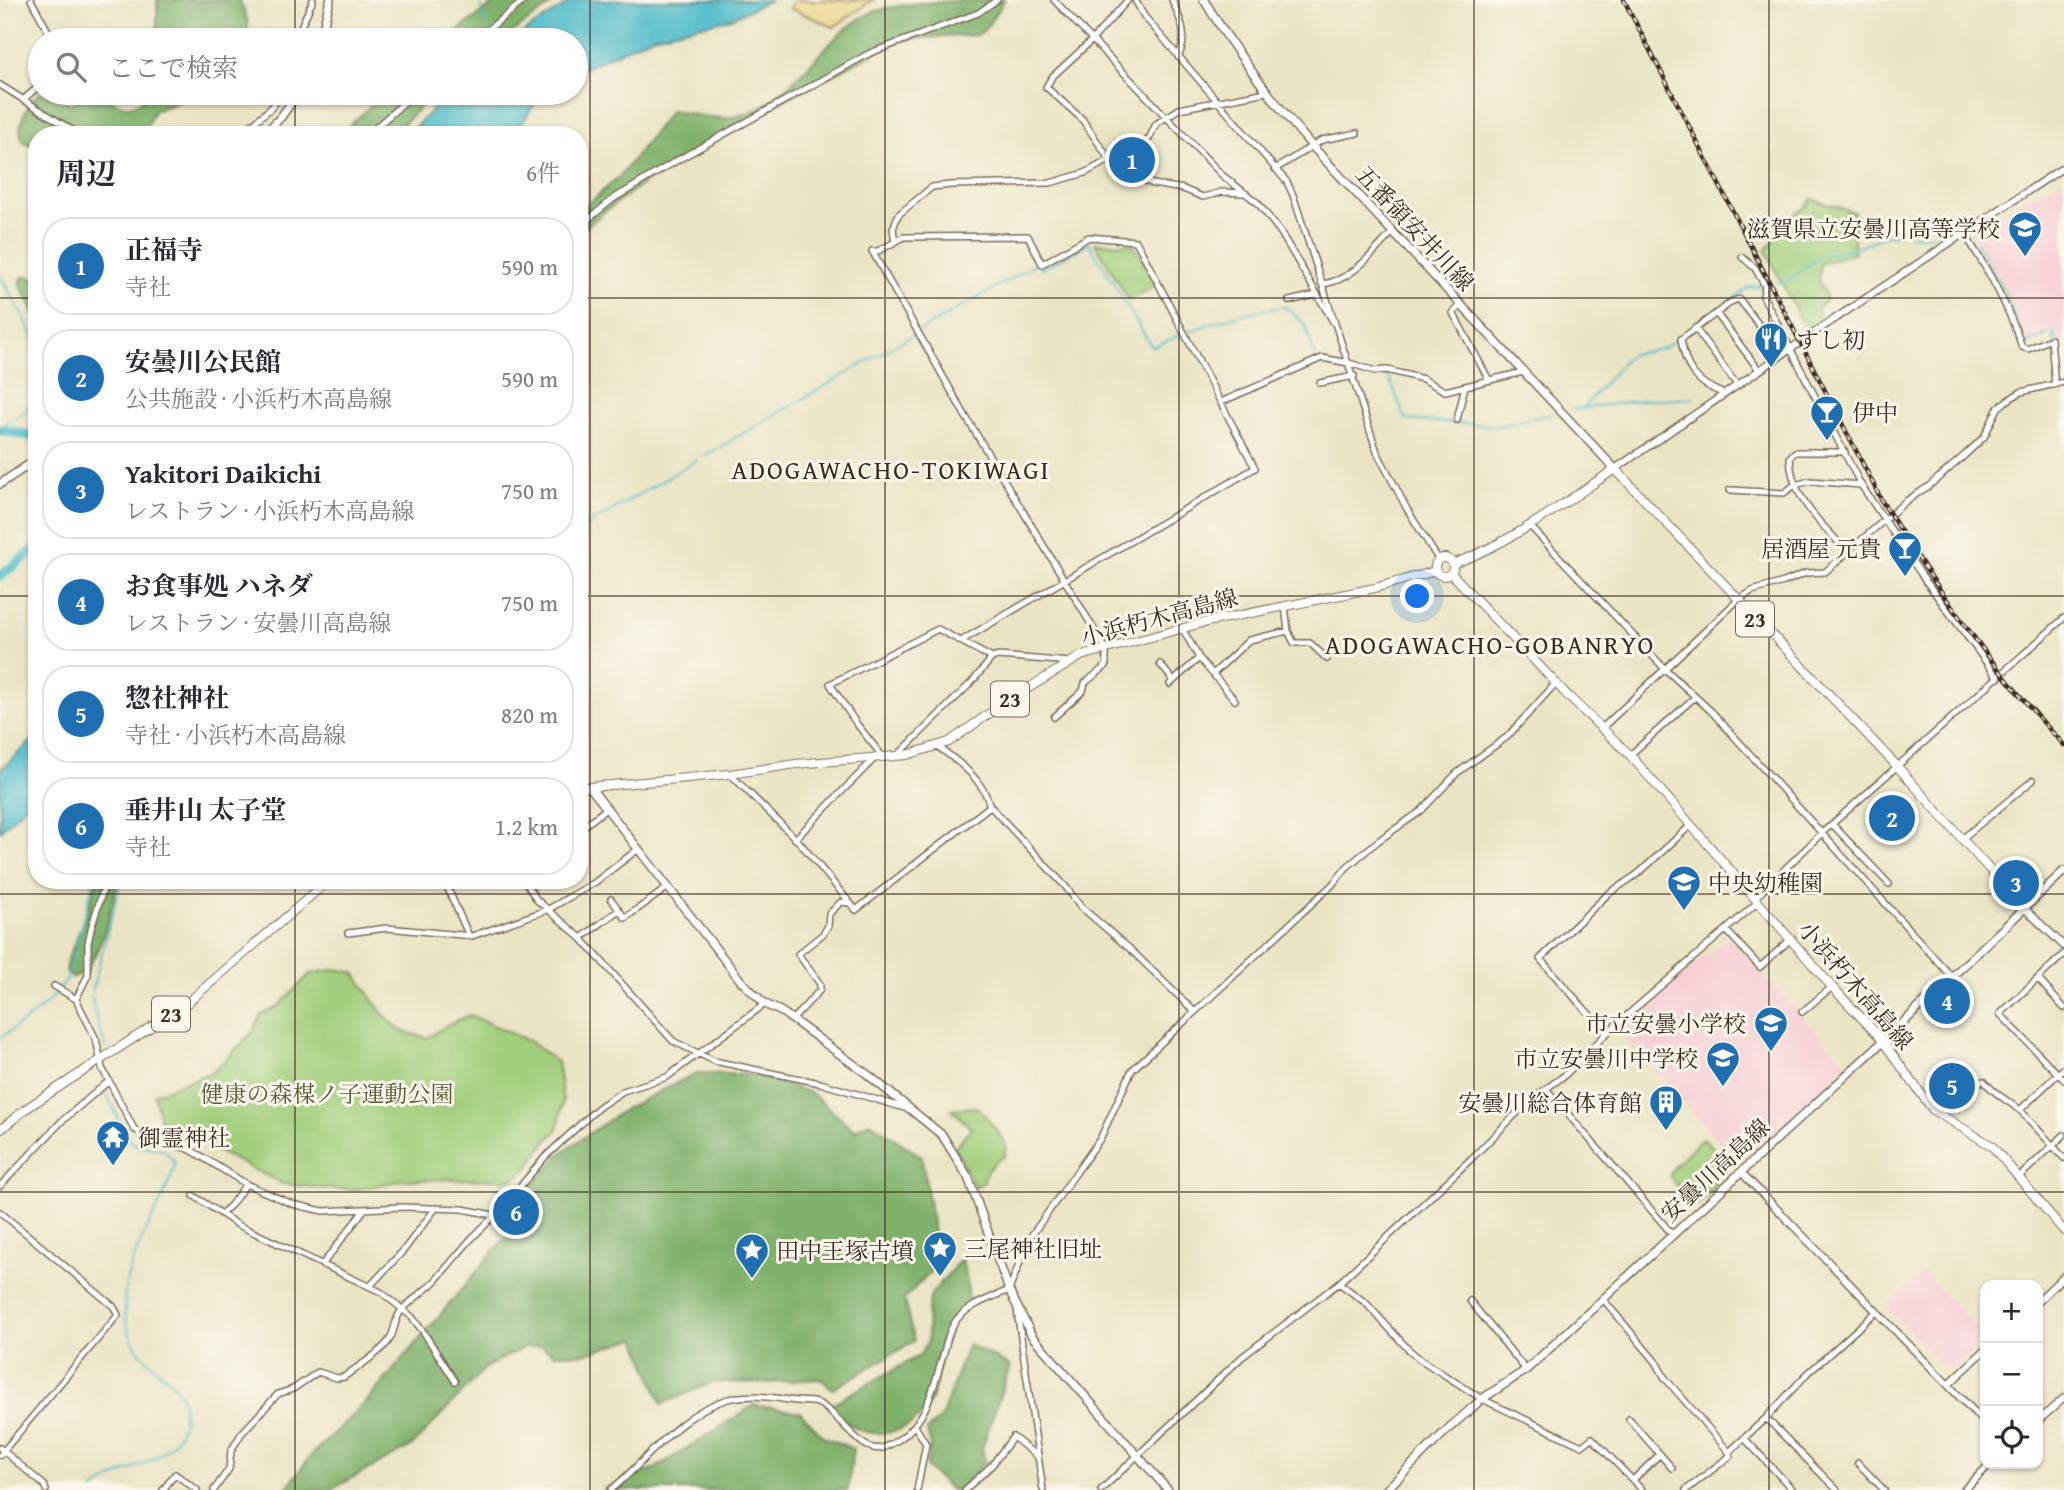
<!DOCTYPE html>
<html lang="ja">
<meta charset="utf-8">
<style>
body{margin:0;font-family:"Gentium Book Plus","Noto Serif JP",serif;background:#f7f7f7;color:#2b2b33}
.controls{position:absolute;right:21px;bottom:21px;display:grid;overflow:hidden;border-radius:14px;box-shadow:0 2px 5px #0004}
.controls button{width:63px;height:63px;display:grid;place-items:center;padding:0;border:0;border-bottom:2px solid #e1e1e2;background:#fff;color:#2b2b33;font:35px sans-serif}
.you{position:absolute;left:1418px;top:597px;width:24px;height:24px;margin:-18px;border:5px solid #fff;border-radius:50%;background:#1a73e8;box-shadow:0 0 0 10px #1a73e833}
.badge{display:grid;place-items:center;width:46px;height:46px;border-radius:50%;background:#1f6fb2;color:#fff;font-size:23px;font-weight:700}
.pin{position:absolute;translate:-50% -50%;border:4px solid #fff;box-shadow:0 2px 7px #0006}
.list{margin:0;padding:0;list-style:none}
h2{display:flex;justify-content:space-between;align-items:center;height:91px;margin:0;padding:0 28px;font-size:30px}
h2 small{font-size:23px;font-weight:400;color:#7c7c81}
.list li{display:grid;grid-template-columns:46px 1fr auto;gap:21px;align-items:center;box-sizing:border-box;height:98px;margin:0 14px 14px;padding:0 14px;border:2px solid #e1e1e2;border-radius:28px}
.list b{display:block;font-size:26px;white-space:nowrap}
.list p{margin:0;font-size:23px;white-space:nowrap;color:#7c7c81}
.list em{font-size:23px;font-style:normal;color:#7c7c81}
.icon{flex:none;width:38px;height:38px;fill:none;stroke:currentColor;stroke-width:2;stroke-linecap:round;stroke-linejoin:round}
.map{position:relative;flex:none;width:2064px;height:1490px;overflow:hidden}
.search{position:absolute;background:#fff;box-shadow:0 2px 5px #0004;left:28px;top:28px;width:560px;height:77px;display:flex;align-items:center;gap:18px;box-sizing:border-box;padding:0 24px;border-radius:38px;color:#7c7c81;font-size:26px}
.panel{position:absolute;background:#fff;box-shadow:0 2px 5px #0004;left:28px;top:126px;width:560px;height:763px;border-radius:28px}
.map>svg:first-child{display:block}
</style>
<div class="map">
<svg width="2064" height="1490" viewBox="0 0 2064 1490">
<rect width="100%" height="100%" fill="#fbf7ec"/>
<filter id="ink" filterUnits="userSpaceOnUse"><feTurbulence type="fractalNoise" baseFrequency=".0143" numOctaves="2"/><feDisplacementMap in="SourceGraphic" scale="14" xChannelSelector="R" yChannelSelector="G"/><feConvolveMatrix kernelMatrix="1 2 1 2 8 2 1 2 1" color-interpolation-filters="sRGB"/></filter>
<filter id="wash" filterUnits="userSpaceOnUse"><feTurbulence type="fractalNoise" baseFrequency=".00686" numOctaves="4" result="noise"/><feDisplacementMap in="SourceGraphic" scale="28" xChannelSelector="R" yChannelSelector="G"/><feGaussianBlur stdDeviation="1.57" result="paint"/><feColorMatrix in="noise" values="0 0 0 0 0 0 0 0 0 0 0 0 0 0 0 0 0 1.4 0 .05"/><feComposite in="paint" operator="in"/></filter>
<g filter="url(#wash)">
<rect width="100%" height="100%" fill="#eae4c4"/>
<path fill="#f7cfd5" d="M2064,182V375L2061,376L2056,330L2027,342L2007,291L1971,234L2027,196Z
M1728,937L1848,1065L1741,1165L1618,1031Z
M1923,1272L1985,1336V1339L1953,1369L1944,1368L1886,1307Z"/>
<path fill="#a1ce7c" stroke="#6e7c4d" stroke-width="2" d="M1811,199L1854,212V253L1820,264L1819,281L1827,299L1817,309L1823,323L1806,332L1766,251L1792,216L1807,206Z
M1095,243L1133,244L1156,285L1129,300Z
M337,969L355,973L382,1013L401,1031L428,1038L447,1025L470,1015L529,1041L557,1062L563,1100L558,1129L546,1142L528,1168L512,1179L402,1180L360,1189H331L283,1184L207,1146L203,1134L196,1126L172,1131L162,1128L154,1094L213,1072L252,1033L261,1015L278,1007L310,974Z
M976,1107C981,1110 1003,1137 1005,1143C1006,1147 1005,1151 1005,1155C996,1162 984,1169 984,1182L975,1187L955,1147L971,1128L951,1109Z
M1703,1138L1728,1163L1712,1180L1717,1185L1697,1205L1669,1177L1675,1165Z"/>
<path fill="#80b16c" stroke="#5e6e45" stroke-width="2" d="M157,0H239C246,14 252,25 245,40H157Z
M499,0H558L501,40H445Z
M966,0H1004L989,24L982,32L976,35L907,39L891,44C785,101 671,153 579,233V212L621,175L671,110C688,113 708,118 725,118C784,114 815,46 861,18C888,2 934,3 966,0Z
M40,93H59L70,105L84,96L94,93C117,101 128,118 149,93H182L176,103L154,111L142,135H37V146C6,146 25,102 40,93Z
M385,93H434L392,135H339Z
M26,276L37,280V318L20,284L22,278Z
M97,880H118C111,905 101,971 72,977L66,972V964L89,908Z
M696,1073L755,1075L811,1093L854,1130L870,1122L922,1157L934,1234L949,1252L904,1299L914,1341L833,1389L820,1379L767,1383L713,1382L662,1404L636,1338L584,1354H554L542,1346L525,1347L486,1367L412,1446L330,1490H285L313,1453L368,1400L512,1230L503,1220L561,1153L625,1109Z
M962,1258L970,1301C964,1308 954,1316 949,1325C938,1346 939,1372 933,1394C924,1427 883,1443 854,1427C845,1422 836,1413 828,1406L919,1356L928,1342L927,1315L931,1294Z
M968,1344L1010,1366L982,1448L985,1462L957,1490H951L926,1467L930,1443L927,1430L941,1418Z
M754,1405L800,1412L824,1437L853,1449L848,1490H603L656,1468Z"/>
<path fill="#eeda9e" stroke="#94825e" stroke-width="2" d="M795,0H873L834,27L789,8Z"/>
<path fill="#4dbac8" stroke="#447273" stroke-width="2" d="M573,0H771L729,19L653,36L576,72V40H512Z
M449,93H542L514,135H407Z
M37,736V794L0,831V770Z"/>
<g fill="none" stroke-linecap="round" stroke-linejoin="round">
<path stroke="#4dbac8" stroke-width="2" d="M479,0L486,25
M491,34L493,40
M1909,235L1952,237
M1976,243L2004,291L2025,344L2048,334
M0,276L25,319L37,347
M1777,283L1785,282L1821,256L1860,246L1886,235L1901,234
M920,331L1037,263L1042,269L1089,243L1152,347C1162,344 1172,338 1182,334C1210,323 1257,308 1286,307L1305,325L1315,357
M2054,332L2059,378
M1376,373L1389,377L1405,418L1408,420L1498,426L1551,414
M1582,409L1629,355L1664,348L1749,287L1761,285
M1572,410L1642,400L1693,398
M0,428L26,411L37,396
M704,456L915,334
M579,530L697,460
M0,1038C25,1021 51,1004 67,979L94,880
M106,1048L96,1018L91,995L121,880
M94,1490C116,1472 147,1467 168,1448C176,1441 181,1430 183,1420C190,1383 154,1374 137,1348C130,1338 126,1326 125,1313C119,1259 162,1214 175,1164C164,1140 144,1154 127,1139L105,1089"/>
<path stroke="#4dbac8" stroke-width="10" d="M0,430L37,437
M0,576L37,548"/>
</g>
</g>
<g filter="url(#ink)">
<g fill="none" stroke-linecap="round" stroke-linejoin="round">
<g stroke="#786b58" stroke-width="8">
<path id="minor" d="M31,0L53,40
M1054,0L1222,175L1258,203L1281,233L1334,323
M1128,0L1091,41L1052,77L1046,87L1082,119L1116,169L1153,184L1183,189L1203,197L1222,192L1243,193
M1135,0L1144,16L1287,182L1293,195L1377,452L1407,509L1438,559
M1172,0C1181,21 1189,35 1178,57
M295,40L313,0
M475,40L525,0
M0,85L80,135
M23,100L40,85
M240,135L272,107L282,93L295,98
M367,135L415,93
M1112,164L1149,139L1156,124L1179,109L1266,92
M1275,169L1322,140L1357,133
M579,227L613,199L676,161L870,53L978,13L997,0
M1964,233C1988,270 2008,305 2022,347L2028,349L2051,339L2055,385
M895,242L904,237L1028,236L1042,264L1089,237L1136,241L1255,468L961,641
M1742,257L1755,268L1765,286L1763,296L1861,485L1925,580L1998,678
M1323,284C1353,280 1372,253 1392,233
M1289,301L1316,295
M1461,305L1453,313L1489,380
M1716,313L1759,370
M1695,328L1737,385
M1320,383L1354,376
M1725,394C1696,384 1685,368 1681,339L1733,301L1739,299L1782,355
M1221,402L1322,358L1349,363L1375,371L1387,370L1423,379L1445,391L1523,372
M1457,420L1465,386
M1845,452H1795L1790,457C1791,499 1821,523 1848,552
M1730,490L1784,493L1795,485L1810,481L1861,485
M1529,525L1664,668L1712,712L1951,976
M1285,606L1288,631L1294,643H1310L1327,659
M1182,628L1199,658L1235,700
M1160,664L1173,680
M1213,674L1249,640L1288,631
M1170,684L1199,658
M1054,717L1083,691L1085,683L1106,666V649L966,417L872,251H878L895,242L893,229L898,215L932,187L951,185L1050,183L1085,173L1109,160
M1602,728L1738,600L1752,591L1784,582L1806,573L1825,572L1906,501L1929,486L1965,455L1984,437L1998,408L2005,402L2021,392L2064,382
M937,746C959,762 983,779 990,806L1065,886L1081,907L1130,949L1195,1012
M898,755L972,682L992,658
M1630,755L1695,697
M883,757L856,723L830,684L938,629L992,658L998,656L1070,662
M730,774L800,843L856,910L990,806
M1832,824L1889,884
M579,830L606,809
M795,839L874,759
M1962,839L2033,780
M444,880L469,936
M524,880L537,900L581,938L673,1041L714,1061L820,1083L908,1109
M447,886L456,880
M1755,898L1822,833L2064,618
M611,899L625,918L667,888
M1726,930L1760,967L1792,938
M348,933L387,928L472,936L547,910L594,883L637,850
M581,938L619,910
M2064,954L2000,1014L2064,1080
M2039,980L2064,1008
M76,999L88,975V943L91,929L106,880
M1802,1012L1832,987
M792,1020L820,990V984L798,954L823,934L828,926L829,914L841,902L849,903
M1606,1033L1540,959L1608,894L1639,873L1691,825
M2064,1068L2020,1110L2064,1158
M109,1081L134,1129L145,1136L191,1150L246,1184L292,1204L323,1211L401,1207L462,1209L494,1215
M1546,1089L1673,1235
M1939,1114C1952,1099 1964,1083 1984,1081C1994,1094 2007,1100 2020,1110
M2019,1177L2064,1135
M0,1186L62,1121L109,1081L102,1068L96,1039L76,999L54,986
M194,1196L238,1225L381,1292L412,1317L424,1333L455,1381
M0,1212L113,1306L118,1315L0,1455
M221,1214L231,1205L246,1184
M322,1265L364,1210
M1339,1283L1366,1303L1408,1349L1421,1360L1482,1399L1582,1446L1592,1438L1642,1490
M370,1286L403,1251L435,1209
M1603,1299L1656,1362L1665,1378L1729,1452
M1470,1301L1526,1370
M1017,1310L1043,1490
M1766,1418L1805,1376L1876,1312
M1629,1419L1672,1468
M915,1426L926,1444L917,1490
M1745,1439L1793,1490
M0,1448L44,1485L46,1490
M1858,1463L1884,1490
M1633,1480L1660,1454
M163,1490L175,1474L197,1490
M214,1490L229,1469L231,1451L241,1434L278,1394L293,1389L318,1372L337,1378L344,1377C358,1366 377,1356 388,1342C395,1333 394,1320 401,1311C410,1301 425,1291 435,1281L470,1240L503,1207L545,1157L599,1107L623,1091L667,1077L765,1004
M611,1490C647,1460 681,1412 728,1399C750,1393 774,1398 796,1401C803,1402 811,1401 817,1403C839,1411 861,1458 885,1447C927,1429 932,1391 944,1352C947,1340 950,1327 958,1318C971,1304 993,1297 1009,1290L1029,1239L1100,1139L1132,1070L1332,885L1347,867L1378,841L1421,811L1457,773L1507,737L1556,683
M965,1490L992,1465L1013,1437L1038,1457
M1101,1490L1242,1357L1339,1283L1471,1159L1528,1102L1565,1075L1610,1030L1758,902
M1686,1490L1730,1456L1729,1452L1766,1418L1837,1490"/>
</g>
<g stroke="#786b58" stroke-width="9">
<path id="tertiary" d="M1615,469L1827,324L2064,167
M2023,907L2064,946
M1741,1172L1985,1423
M2038,1301L2064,1276
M1949,1384L1985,1350
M2038,1421L2064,1398
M1964,1490L1990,1464"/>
</g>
<g stroke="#786b58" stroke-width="10">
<path id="secondary" d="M1204,0C1235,52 1272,100 1312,146L1615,469
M320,40L330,0
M263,135L281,117L298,93
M0,484L37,459
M590,787L741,981L765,1004L782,1012L867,1074L942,1135L968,1177L1009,1290L1032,1336L1168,1490
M1386,1490L1449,1428L1482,1399L1526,1370L1890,1035L2064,871"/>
</g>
<g stroke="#786b58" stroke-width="10">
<path id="primary" d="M1435 567a9 9 0 1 1 18 0a9 9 0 1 1-18 0Z
M1453,564C1511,543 1564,503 1615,469L1896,765L2023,907
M1451,573L1570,698L1630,755L1832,987L1878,1035L1933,1110L1992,1146L2064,1231
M579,788L730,774L796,764L907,755L949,742L1004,703L1081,656L1202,623L1375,588L1435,571
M0,1130L27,1108L186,1004L329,880"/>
</g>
<use href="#minor" stroke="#fff" stroke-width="5"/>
<use href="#tertiary" stroke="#fff" stroke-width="6"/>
<use href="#secondary" stroke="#fff" stroke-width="7"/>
<use href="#primary" stroke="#fff" stroke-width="8"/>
<g stroke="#3b2a1e" stroke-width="4.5">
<path id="rail" d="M1624,0L1883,503C1937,589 1994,671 2064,745"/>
</g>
<use href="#rail" stroke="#fbf7ec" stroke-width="2" stroke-dasharray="5" stroke-linecap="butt"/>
</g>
</g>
<path fill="none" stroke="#3b2a1e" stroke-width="2" stroke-opacity="0.55" d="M295,0V40M590,0V1490M885,0V1490M1179,0V1490M1474,0V1490M1769,0V1490M295,93V135M0,298H37M579,298H2064M0,596H37M579,596H2064M295,880V1490M0,894H2064M0,1192H2064"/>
<defs>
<g id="school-pin" transform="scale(1.75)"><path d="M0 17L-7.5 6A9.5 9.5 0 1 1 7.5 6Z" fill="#1f6fb2" stroke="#fbf7ec"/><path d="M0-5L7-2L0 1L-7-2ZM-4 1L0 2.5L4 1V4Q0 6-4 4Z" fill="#fff"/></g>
<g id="restaurant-pin" transform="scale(1.75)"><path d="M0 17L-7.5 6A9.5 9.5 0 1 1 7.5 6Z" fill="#1f6fb2" stroke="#fbf7ec"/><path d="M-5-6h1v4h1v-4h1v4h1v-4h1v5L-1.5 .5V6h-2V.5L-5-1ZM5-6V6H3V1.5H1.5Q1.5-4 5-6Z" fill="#fff"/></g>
<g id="bar-pin" transform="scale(1.75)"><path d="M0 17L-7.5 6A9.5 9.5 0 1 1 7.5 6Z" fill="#1f6fb2" stroke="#fbf7ec"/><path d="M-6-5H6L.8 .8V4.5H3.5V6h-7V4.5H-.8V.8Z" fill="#fff"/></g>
<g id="building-pin" transform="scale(1.75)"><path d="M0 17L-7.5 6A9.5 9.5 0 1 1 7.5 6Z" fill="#1f6fb2" stroke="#fbf7ec"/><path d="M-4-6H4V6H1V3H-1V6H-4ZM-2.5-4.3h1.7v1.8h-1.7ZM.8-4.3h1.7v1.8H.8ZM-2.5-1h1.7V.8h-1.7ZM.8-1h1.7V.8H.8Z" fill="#fff"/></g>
<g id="temple-pin" transform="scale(1.75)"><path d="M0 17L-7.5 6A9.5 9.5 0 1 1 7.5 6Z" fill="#1f6fb2" stroke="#fbf7ec"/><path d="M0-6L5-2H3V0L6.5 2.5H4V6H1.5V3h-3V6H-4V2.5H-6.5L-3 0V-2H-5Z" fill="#fff"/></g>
<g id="sight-pin" transform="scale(1.75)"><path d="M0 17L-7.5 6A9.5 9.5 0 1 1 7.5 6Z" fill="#1f6fb2" stroke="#fbf7ec"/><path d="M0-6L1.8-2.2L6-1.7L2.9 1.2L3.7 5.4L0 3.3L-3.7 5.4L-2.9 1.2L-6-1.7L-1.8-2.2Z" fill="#fff"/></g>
</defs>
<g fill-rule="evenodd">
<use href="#school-pin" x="2025" y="228"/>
<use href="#restaurant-pin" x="1771" y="339"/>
<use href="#bar-pin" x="1827" y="412"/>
<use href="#bar-pin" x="1905" y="548"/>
<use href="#school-pin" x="1684" y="882"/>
<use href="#school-pin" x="1771" y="1023"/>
<use href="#school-pin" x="1723" y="1058"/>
<use href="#building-pin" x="1666" y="1102"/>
<use href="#temple-pin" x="113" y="1137"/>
<use href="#sight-pin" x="940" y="1248"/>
<use href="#sight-pin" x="752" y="1250"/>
</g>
<g text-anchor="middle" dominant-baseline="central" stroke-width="6" stroke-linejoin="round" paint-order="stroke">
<g fill="#fbf7ec" stroke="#75685c" stroke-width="2">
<rect x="1736" y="601.5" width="38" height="35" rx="5"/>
<rect x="991" y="681.5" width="38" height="35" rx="5"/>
<rect x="152" y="996.5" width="38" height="35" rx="5"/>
</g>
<g font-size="21" font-weight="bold" fill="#3b2a1e">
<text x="1755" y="619">23</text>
<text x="1010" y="699">23</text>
<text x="171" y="1014">23</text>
</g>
<g font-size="23" fill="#3b2a1e" stroke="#fbf7ec">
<text transform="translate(1415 228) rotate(47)">五番領安井川線</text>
<text transform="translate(1159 617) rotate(-15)">小浜朽木高島線</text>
<text transform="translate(1856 985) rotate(49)">小浜朽木高島線</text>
<text transform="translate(1715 1170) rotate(-43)">安曇川高島線</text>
</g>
<g font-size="23" fill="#3b2a1e" stroke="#fbf7ec" text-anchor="start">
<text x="2000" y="228" text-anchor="end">滋賀県立安曇川高等学校</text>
<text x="1796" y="339">すし初</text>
<text x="1852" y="412">伊中</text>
<text x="1881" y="548" text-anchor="end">居酒屋 元貴</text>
<text x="1708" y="882">中央幼稚園</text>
<text x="1746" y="1023" text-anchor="end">市立安曇小学校</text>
<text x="1698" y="1058" text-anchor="end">市立安曇川中学校</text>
<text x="1642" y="1102" text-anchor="end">安曇川総合体育館</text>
<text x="138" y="1137">御霊神社</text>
<text x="964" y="1248">三尾神社旧址</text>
<text x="776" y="1250">田中王塚古墳</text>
</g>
<g font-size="23" fill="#5a5b3a" stroke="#fbf7ec">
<text x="327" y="1093">健康の森楳ノ子運動公園</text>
</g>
<g font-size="26" letter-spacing="2" fill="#3b2a1e" stroke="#fbf7ec">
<text x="891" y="469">ADOGAWACHO-TOKIWAGI</text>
<text x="1490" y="644">ADOGAWACHO-GOBANRYO</text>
</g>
</g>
</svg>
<div class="controls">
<button>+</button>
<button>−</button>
<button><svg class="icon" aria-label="locate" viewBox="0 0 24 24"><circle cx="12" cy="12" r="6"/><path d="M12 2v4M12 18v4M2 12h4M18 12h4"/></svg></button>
</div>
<div class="you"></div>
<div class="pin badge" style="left:1132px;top:160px">1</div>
<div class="pin badge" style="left:1892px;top:818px">2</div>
<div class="pin badge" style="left:2016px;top:883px">3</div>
<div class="pin badge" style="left:1947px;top:1001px">4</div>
<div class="pin badge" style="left:1952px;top:1086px">5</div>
<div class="pin badge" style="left:516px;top:1212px">6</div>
<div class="search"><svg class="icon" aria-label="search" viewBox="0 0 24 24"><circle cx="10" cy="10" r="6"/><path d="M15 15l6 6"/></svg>ここで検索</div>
<section class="panel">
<h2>周辺<small>6件</small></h2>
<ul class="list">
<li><span class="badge">1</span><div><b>正福寺</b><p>寺社</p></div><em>590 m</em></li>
<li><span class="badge">2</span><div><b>安曇川公民館</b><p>公共施設 · 小浜朽木高島線</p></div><em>590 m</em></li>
<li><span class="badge">3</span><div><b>Yakitori Daikichi</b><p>レストラン · 小浜朽木高島線</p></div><em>750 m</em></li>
<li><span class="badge">4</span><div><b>お食事処 ハネダ</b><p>レストラン · 安曇川高島線</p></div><em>750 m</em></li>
<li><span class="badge">5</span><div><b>惣社神社</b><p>寺社 · 小浜朽木高島線</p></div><em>820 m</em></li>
<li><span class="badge">6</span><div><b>垂井山 太子堂</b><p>寺社</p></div><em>1.2 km</em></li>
</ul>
</section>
</div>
